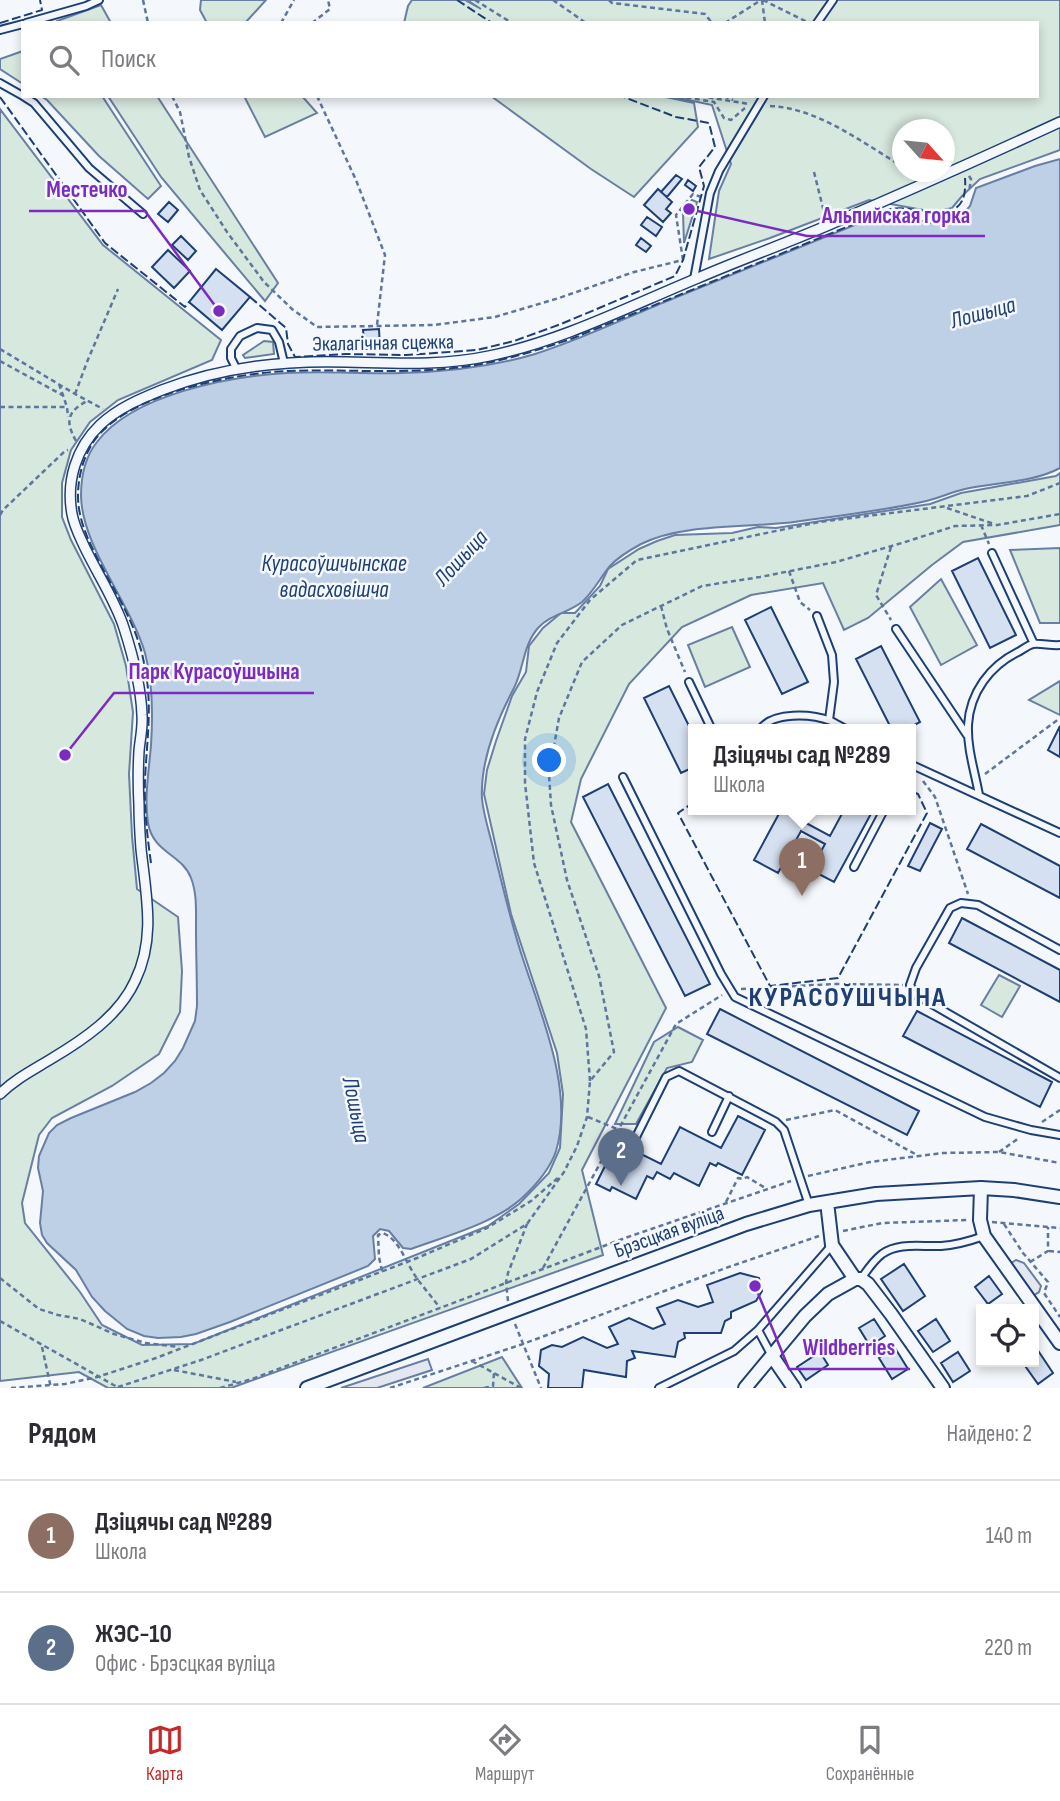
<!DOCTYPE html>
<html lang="ru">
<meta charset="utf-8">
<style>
body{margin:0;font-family:"Sofia Sans Condensed",sans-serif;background:#f2f2f3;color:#2b2b33}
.controls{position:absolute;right:21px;bottom:21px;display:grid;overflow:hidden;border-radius:0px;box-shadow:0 4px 10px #0003}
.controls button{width:63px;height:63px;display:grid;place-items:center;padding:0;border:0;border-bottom:2px solid #e1e1e2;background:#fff;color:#2b2b33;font:35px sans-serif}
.compass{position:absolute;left:892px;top:119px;width:63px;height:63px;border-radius:50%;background:#fff;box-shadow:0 4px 10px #0003;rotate:117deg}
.you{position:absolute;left:550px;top:761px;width:24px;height:24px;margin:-18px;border:5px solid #fff;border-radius:50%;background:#1a73e8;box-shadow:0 0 0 10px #1a73e833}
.badge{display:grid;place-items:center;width:46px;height:46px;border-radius:50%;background:#c62828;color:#fff;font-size:23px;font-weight:700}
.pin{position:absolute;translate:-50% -58px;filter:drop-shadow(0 2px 4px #0008)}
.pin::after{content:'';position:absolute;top:37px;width:24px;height:21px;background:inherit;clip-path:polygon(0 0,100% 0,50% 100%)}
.popup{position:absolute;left:688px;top:724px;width:228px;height:91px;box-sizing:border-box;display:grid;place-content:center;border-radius:0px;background:#fff;filter:drop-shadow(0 2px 5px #0005);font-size:23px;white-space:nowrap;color:#7c7c81}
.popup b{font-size:26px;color:#2b2b33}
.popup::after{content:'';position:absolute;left:50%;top:100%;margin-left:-14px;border:14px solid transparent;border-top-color:#fff}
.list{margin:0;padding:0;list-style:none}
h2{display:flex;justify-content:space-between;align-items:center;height:91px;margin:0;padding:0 28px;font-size:30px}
h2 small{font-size:23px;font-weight:400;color:#7c7c81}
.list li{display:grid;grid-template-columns:46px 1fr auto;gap:21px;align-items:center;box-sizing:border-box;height:112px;padding:0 28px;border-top:2px solid #e1e1e2}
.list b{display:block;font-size:26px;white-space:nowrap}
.list p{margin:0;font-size:23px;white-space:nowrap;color:#7c7c81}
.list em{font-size:23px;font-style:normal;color:#7c7c81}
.icon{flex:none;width:38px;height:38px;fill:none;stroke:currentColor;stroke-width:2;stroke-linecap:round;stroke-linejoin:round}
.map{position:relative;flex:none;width:1060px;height:1388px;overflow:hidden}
.search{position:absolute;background:#fff;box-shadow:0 4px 10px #0003;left:21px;right:21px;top:21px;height:77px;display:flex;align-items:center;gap:18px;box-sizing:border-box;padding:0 24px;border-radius:0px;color:#7c7c81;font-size:26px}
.sheet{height:315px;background:#fff}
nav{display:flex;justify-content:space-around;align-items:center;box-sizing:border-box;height:98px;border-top:2px solid #e1e1e2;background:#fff;font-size:19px;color:#7c7c81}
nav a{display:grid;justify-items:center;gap:4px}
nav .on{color:#c62828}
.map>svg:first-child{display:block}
</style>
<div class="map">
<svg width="1060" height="1388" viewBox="0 0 1060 1388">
<rect width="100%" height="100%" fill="#f4f7fb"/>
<path fill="#d7e8df" stroke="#687fa3" stroke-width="2" fill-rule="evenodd" d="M201,0H266L245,23H207L200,10Z
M412,0H465L481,9L467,0H1060V150L980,179L962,196L952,208L934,212L869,200L770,238L709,259L719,191L731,164L712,105L670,96H1037V23H404L408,6ZM902,130H944V172H902Z
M101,5L111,23H58L57,21Z
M23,51V84L0,69V59Z
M41,96H102L161,186L148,199L99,156L47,100Z
M108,96H157L278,283L265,301L161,177Z
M244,96H302L317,113L265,137Z
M491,96H661L694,103L698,127L634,197L591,169Z
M0,109L103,245L221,340L212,360L118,400L90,422L71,450L62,483V517L71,540L114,624L126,666L133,712L129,774L132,836L137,889L178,917L182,971L180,1012L159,1054L112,1086L52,1118L39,1135L22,1203L25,1223L80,1292L102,1325L142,1345L193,1344L488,1226L519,1204L549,1173L560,1148L563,1094L557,1053L511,914L484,794L487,770L496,741L512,696L526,672L529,646L543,628L561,613H575L600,586L608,569L639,549L657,541L675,535L732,533L758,527L776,528L930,504L961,493L1056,476L1060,473V525L963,542L932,565L868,618L844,630L823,583L751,595L682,627L629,684L581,779L571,822L666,1008L582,1170L603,1255L231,1388H108L79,1372L0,1381Z
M692,200L697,202L684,243L683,213Z
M264,341L273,342L274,354L245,358L243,355Z
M1060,548V623H1040L1010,550Z
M941,579L977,645L941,665L910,607Z
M732,627L750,667L705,687L688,645Z
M1060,681V715L1029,700Z
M999,975L1020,986L1002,1017L981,1005Z
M678,1027L703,1040L692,1062L667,1068L636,1124H615L654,1042Z
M502,1357L522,1388H423Z"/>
<path fill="#e3e8f0" stroke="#687fa3" stroke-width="2" d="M1016,1260L1024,1263L1041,1286L1039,1292L1031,1297L1008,1265Z
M428,1359L432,1370L377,1388H341Z"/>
<path fill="#bed0e5" stroke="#687fa3" stroke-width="2" d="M1060,159V468C1032,483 996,482 965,489C951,492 937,499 922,502C880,511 837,516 794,522C747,528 683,523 641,544C630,550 618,557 610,566C600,578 594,591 582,602C568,613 551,614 538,628C523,645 524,668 514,688C497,720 480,761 482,799C484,818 491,837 495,856C504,891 512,927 524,962C542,1017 574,1092 556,1151C550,1169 536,1185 522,1198C495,1223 446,1236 411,1249L403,1248L389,1231L380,1229L373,1236L375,1259L368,1266L230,1322L196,1334L181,1337L158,1338L144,1336L127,1329L105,1311L92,1297L76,1270L47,1243L42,1235L40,1223L43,1191L38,1168L39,1156L49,1133L57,1125L71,1118L135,1092L151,1083L164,1073L175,1061L183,1048L195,1021L197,1006C197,979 196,953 196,927C196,911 197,893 191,878C182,854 153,853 148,823C144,798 149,771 151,745C153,715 153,683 145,653C130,602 82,547 81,496C81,477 85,457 97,442C133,394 231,376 287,373C325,371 363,374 401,373C446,372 491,367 535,354C580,340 623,319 667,301C735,273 804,246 872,218L883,223L905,217L932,223L950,221L964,213L970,206L976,188L1035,166Z"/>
<path fill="#d5e0f0" stroke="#1d3f73" stroke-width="2" d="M676,175L682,179L667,197L661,192Z
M688,180L696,186L693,191L685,185Z
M658,189L672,202L666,209L671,213L663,222L644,205Z
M169,202L178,210L168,222L158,214Z
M647,217L662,227L656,236L641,225Z
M181,236L196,251L188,260L172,245Z
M641,238L651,246L646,252L636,245Z
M168,250L190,271L174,288L152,267Z
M216,269L250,297L222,330L189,302Z
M379,329L380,348L365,349L363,330Z
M978,558L1016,635L990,648L952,571Z
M771,607L808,682L782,694L745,620Z
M881,646L920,722L905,730H892L856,659Z
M669,686L694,736V767L681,773L644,698Z
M1060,726V757L1048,750Z
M608,784L710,984L685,996L583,797Z
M781,810H813L806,823L830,836L844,810H873L834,882L811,870L825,844L801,831L778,873L754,860Z
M930,823L942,829L920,871L908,866Z
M981,824L1060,866V898L967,849Z
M962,918L1060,970V1002L949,943Z
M720,1009L919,1111L907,1135L707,1034Z
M917,1011L1052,1082L1040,1107L903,1036Z
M738,1116L765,1130L742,1175L718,1163L716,1166L710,1163L699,1186L674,1173L670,1179L657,1172L653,1179L647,1176L636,1199L612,1187L610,1191L596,1184L617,1142L661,1164L680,1127L721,1148Z
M904,1264L925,1296L903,1311L881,1279Z
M740,1273L759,1278L762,1291L756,1301L731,1312V1318L725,1321L721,1333H684L685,1338L678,1342L675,1357L632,1351L635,1358L627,1361L626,1377L584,1370L582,1388H548L549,1374L539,1366L541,1350L552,1345L562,1347L583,1337L607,1348L618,1344L609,1327L629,1318L653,1329L665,1324L657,1308L678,1300L698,1307L713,1302L707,1285Z
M989,1276L1002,1294L988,1304L975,1287Z
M874,1319L885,1336L870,1346L859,1328Z
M936,1319L950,1341L933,1352L918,1331Z
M895,1348L908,1369L892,1379L879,1358Z
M820,1352L828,1365L806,1380L797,1367Z
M958,1352L970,1371L953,1382L941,1363Z
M1039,1352L1053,1373L1038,1384L1023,1363L1026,1362H1034V1356Z"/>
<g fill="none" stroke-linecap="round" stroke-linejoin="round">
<g stroke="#1d3f73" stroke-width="10">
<path id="service" d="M26,23L86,6L99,0
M817,23L833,0
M0,30L23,24
M0,83L23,96
M23,96L34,103L89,168L143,214
M694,279L710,193L719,171L764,96
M236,368L231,358V349L240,336L257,328L272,330L279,342L284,363
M992,553L1034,644
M817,616L832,655L834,682L829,720
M896,629L967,735
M689,682L712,730
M760,730C772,711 812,714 831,721C836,724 842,727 847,730
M910,764L1060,833
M623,777L721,974L735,997L985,1117L1031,1130L1060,1135
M979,795C975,772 967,749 968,725C970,692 990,666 1018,652C1022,650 1028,645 1033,644C1041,643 1052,646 1060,645
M854,867L884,810
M1060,950L978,905L961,903L950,908L916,968L910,985L916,995L1060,1078
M712,1132L729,1096
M636,1137L666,1077L679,1071L776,1122L784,1130L809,1205
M861,1279C867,1270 873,1261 882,1254C899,1242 921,1247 941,1246C956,1245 970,1241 984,1236
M758,1330L772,1356
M659,1388L734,1351L758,1330L832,1245"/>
</g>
<g stroke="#1d3f73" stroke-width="12">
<path id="pedestrian" d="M0,1094C15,1079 33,1070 51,1059C83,1040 119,1016 135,981C156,938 146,895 141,849C140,835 139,820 139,805C138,787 138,769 139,751C140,739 143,727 142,715C141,686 133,656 124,628C116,602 97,573 85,548C80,537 74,526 72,514C66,481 76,448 100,425C118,408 140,399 162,390C221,367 284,360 347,362C394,363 443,366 489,356C562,341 630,306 698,278C742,259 787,243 831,224C908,191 984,157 1060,122"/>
</g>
<g stroke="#1d3f73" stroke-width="16">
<path id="minor" d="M981,1188L980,1220L984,1236L1060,1343
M855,1279H861L868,1284L891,1314L943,1388
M772,1356L794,1388
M307,1388L746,1224L809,1205L876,1194L981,1188L1014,1190L1060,1197
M745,1388L805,1316L828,1294L855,1279L832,1245L827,1202"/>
</g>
<path stroke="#5e769c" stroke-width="2.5" stroke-dasharray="5 3.5" stroke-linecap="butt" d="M143,0L148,23
M475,0L512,23
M553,0L586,23
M609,0L612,3L705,14L712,23
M762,0L765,23
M763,0L807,22
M281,23L294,0
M312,23L330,9L328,0
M725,23L761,0
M172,96L180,112L189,157L200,190L227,232L264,282L292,309L317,327L434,325L495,317L559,298L634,272L683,260
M317,96L356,180L385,255L377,325
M678,96L714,102L724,118L731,120L745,108
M700,96L749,104
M724,96L733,100
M770,106C818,108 861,142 902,166
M814,172L825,216
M969,176L971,179L969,192
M683,260L676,215L693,194L701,197
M0,349L75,394L103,409
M0,361L64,396
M59,384L67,407L68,417
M75,394L87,362L118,289
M0,407H67
M76,441C65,421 67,412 87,401
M947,508L994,524
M0,515L3,510L65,451L68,450
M981,525L989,544
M891,547L876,595L891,620
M789,571L800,602L810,610
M661,606L667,629L685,672
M985,774L1060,718
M923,781L935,797L968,894
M741,989L834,984L903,985
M590,1081L586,1029L534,863L525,783V739L537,692L557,643L590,600L637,560L819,522L1027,496L1060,483
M588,1117L627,1133
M786,1120L835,1110L917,1155
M1042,1122L1060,1110
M999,1152L1019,1138
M808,1176L870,1162L943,1153L999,1152L1060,1163
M726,1202L738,1178L743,1179L747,1177L767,1189
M992,1222L1060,1228
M1004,1224L1023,1253L1048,1282L1044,1293L1060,1317
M843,1231L882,1223L968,1220
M1049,1251L1060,1252
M1030,1262L1048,1251V1227
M543,1268L676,1024L722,995
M382,1271L379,1257L378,1235L383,1233C399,1239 406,1263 416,1277C423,1287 432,1297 440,1308
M0,1278L39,1309L58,1315L80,1319L114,1334L146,1343L179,1347
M508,1301L506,1282L508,1273L527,1224
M0,1321L119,1388
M515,1324L541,1388
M42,1347L51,1388
M472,1361L521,1388
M174,1370L236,1382
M118,1387L201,1360L471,1259L527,1224L564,1172L577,1146L587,1117L590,1081L614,1052L599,976L567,880L551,805L549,774L559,718L582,662L622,625L702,586L760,577L836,562L902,543L955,526L997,525L1060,514
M11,1388L65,1384L97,1377L156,1358L417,1258L487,1228L531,1201L559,1177
M220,1388L252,1379L625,1238L791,1181
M390,1388L523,1344L723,1269L819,1236
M484,1388L493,1386L494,1373"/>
<use href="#service" stroke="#f4f7fb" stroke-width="6"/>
<use href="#pedestrian" stroke="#f4f7fb" stroke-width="9"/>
<use href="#minor" stroke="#f4f7fb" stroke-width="12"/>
<path stroke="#1d3f73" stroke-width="2" stroke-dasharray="9 3.5" stroke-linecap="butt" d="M457,0L492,23
M0,23L42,10L40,0
M0,97L105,243L185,307L189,302
M250,297L286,328L288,344L295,357L346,354L406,355L477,350L514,341L561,324L675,276L683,260L704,186L699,167L715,147L709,123L676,117L621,96
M694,802L678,813L770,986L838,978L927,813L918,794L910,791
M151,863C147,835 144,807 145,779C147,738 153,703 144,663C138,630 120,600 104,571C92,548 78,523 78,496C78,477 83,457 94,441C127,394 234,373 288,371C343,369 398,374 453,368C494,364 532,352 571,339L891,209C921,204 969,232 965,178"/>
</g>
<g text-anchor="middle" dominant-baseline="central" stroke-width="5" stroke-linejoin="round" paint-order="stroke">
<g font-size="21" fill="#1d3f73" stroke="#f4f7fb">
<text transform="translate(383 343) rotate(-1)">Экалагічная сцежка</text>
<text transform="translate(669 1232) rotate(-20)">Брэсцкая вуліца</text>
</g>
<g font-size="23" font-style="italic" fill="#1d3f73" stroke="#f4f7fb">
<text transform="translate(983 313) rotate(-15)">Лошыца</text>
<text transform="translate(461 558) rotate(-47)">Лошыца</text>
<text x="334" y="564">Курасоўшчынскае<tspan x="334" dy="26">вадасховішча</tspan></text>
<text transform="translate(356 1110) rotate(79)">Лошыца</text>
</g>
<g font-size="28" font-weight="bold" letter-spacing="2" fill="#1d3f73" stroke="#f4f7fb">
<text x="848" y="997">КУРАСОЎШЧЫНА</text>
</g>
</g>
<path fill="none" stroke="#7b2cbf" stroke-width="2.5" d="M219 311L145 211H29M689 209L807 236H985M65 755L114 693H314M755 1286L789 1369H910"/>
<g fill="#7b2cbf" stroke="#f4f7fb" stroke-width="2.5">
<circle cx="219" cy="311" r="7"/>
<circle cx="689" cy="209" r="7"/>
<circle cx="65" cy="755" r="7"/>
<circle cx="755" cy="1286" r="7"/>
</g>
<g font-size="23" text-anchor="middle" font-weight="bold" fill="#7b2cbf" stroke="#f4f7fb" stroke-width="5" stroke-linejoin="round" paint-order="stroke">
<text x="87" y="197">Местечко</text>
<text x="896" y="223">Альпийская горка</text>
<text x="214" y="679">Парк Курасоўшчына</text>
<text x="849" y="1355">Wildberries</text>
</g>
</svg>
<div class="controls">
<button><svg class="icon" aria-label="locate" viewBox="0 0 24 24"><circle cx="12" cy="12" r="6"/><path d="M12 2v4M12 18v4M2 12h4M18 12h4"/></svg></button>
</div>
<svg class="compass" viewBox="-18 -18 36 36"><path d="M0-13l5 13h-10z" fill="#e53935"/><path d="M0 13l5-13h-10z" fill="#7c7c81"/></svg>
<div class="you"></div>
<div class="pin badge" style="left:802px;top:896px;background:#8d6e63">1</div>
<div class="popup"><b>Дзіцячы сад №289</b>Школа</div>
<div class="pin badge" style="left:621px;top:1186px;background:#5c6f8a">2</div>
<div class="search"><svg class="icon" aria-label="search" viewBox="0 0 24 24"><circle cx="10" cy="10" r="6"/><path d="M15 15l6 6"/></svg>Поиск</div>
</div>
<section class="sheet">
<h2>Рядом<small>Найдено: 2</small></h2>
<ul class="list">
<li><span class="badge" style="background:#8d6e63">1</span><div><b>Дзіцячы сад №289</b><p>Школа</p></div><em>140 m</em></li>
<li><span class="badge" style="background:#5c6f8a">2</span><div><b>ЖЭС-10</b><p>Офис · Брэсцкая вуліца</p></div><em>220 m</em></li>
</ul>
</section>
<nav>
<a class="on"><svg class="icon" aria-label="map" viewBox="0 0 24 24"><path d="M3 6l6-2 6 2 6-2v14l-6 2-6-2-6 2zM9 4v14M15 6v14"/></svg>Карта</a>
<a><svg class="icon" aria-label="directions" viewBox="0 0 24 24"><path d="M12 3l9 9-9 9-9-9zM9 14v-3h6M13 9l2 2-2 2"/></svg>Маршрут</a>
<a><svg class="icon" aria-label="saved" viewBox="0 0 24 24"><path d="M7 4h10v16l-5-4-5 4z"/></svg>Сохранённые</a>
</nav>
